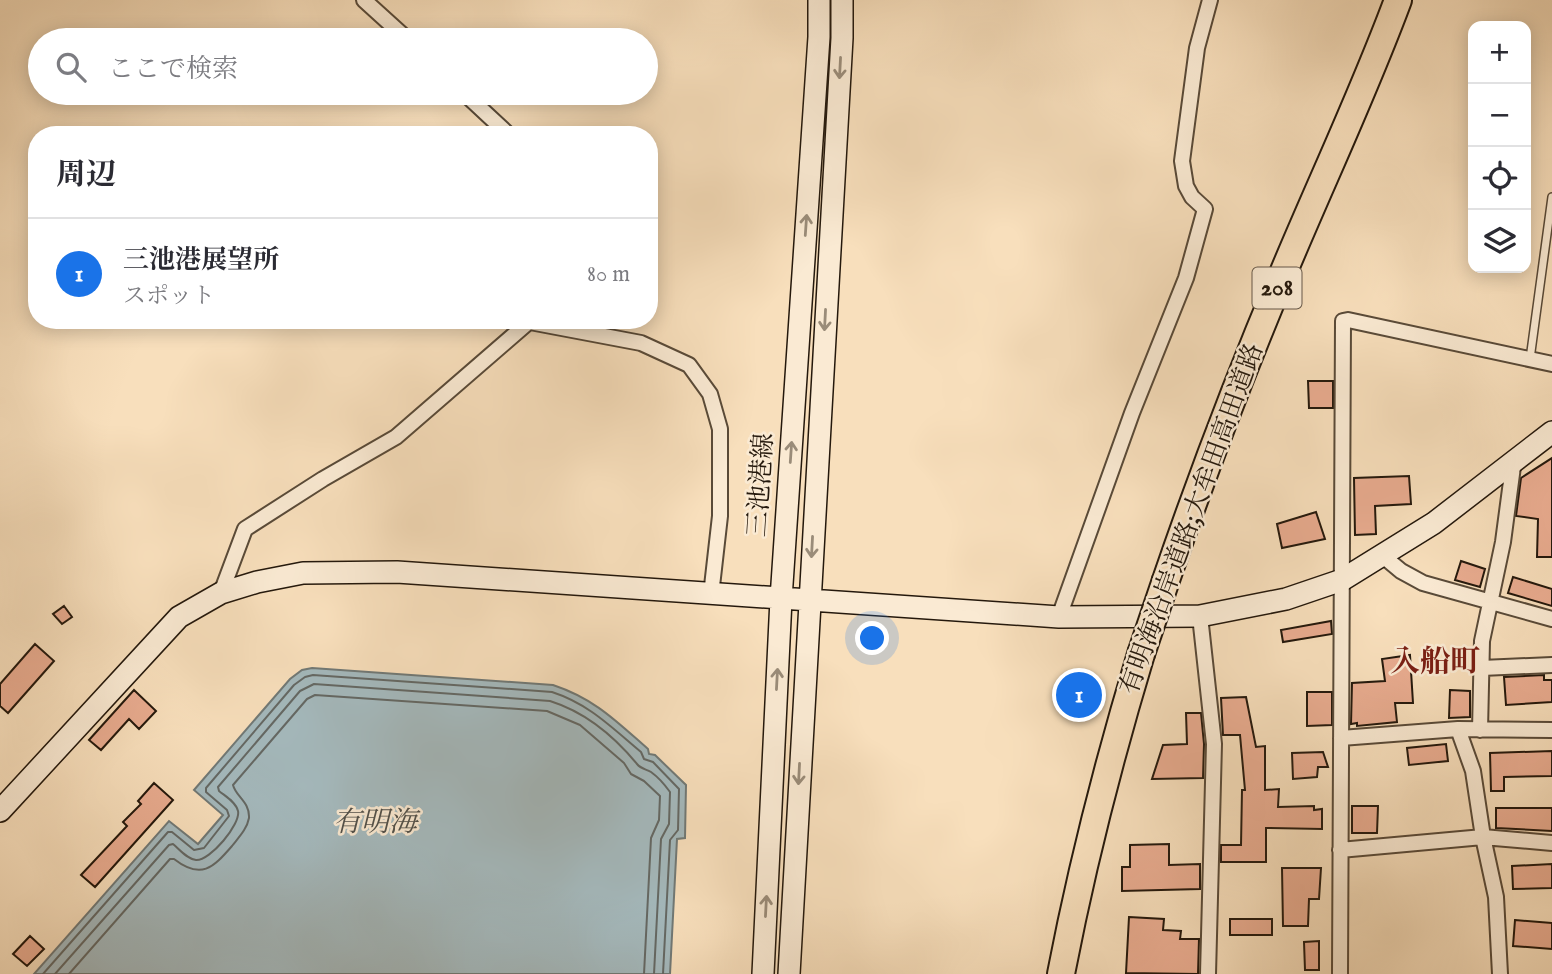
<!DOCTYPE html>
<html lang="ja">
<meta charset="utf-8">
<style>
body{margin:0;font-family:"IM FELL English","Noto Serif JP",serif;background:#f7f7f7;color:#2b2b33}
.controls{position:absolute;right:21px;top:21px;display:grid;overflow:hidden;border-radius:14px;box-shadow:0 4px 18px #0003}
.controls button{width:63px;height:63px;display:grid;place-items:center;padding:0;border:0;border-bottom:2px solid #e1e1e2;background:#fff;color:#2b2b33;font:35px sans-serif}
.you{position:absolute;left:873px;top:639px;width:24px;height:24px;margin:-18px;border:5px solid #fff;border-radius:50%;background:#1a73e8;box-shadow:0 0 0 10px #1a73e833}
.badge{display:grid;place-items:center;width:46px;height:46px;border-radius:50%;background:#1a73e8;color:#fff;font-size:23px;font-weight:700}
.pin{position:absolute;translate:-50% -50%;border:4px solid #fff;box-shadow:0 2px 7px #0006}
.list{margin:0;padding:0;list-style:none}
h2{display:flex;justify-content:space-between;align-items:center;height:91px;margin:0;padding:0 28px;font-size:30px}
h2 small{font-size:23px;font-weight:400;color:#7c7c81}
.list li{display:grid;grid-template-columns:46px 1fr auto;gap:21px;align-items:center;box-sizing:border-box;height:112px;padding:0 28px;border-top:2px solid #e1e1e2}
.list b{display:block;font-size:26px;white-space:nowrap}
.list p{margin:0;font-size:23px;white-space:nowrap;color:#7c7c81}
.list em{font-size:23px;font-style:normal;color:#7c7c81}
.icon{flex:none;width:38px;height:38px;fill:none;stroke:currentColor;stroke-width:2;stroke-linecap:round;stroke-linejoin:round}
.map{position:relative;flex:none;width:1552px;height:974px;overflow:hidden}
.search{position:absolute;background:#fff;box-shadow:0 4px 18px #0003;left:28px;top:28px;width:630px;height:77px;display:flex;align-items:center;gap:18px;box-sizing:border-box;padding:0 24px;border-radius:38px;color:#7c7c81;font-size:26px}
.panel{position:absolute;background:#fff;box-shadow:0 4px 18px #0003;left:28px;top:126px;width:630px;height:203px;border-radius:28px}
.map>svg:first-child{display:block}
</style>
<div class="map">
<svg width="1552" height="974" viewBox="0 0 1552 974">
<rect width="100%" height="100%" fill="#f8dfbc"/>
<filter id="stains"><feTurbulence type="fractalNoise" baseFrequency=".00286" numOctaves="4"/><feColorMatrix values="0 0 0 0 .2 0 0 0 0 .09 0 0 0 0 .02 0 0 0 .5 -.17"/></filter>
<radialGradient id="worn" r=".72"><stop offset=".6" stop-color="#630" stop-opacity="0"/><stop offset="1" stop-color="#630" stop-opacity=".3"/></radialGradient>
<path fill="#a4b9bd" stroke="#717976" stroke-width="2" d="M312,668L553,685C595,699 616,721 648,749L649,754L655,755L686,785L685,838L677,839L670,974H34L169,821L198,844L223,815L194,790L290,679L302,670Z"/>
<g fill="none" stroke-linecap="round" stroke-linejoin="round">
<path stroke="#646864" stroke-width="2" d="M43,974L168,832H172L194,850L204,848L229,816L227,810L206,792V788L294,685L305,677L313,675L552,692C589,704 611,727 641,752L644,759L653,762L679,789L678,830L670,840L663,974
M55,974L169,845L173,844C180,850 187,859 196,860C210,861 241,824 238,811C236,802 225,796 219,791L218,787L300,691L314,684L550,701C585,712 614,736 637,764C641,769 646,769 651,772C658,777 665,785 670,792L669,824L661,839L654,974
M69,974L170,859H174C201,880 213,868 232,846C239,837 247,829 249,818C250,802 236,797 233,785L307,699L315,695L547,711L580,725L624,763L631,774L644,781L660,796L659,820L651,838L644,974"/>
</g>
<path fill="#e9ac90" stroke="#24180c" stroke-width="2" d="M1308,381H1333V408H1309Z
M1552,458V557H1537L1538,519L1516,516L1521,478Z
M1409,476L1411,504L1375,506L1376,534L1355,535L1354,478Z
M1316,512L1325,539L1282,548L1277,524Z
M1461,561L1485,569L1480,587L1455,580Z
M1513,577L1552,589V606L1508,593Z
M64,606L72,617L62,624L53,614Z
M1331,621L1332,634L1283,642L1281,630Z
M35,644L54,661L8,713L0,706V684Z
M1410,655L1413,703H1395L1397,722L1357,726V723L1351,724L1352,683L1385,681L1382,659Z
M1544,675V680H1552V702L1506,705L1504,677Z
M134,690L156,711L139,729L129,719L101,750L89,740Z
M1450,690L1470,691V717L1449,718Z
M1307,692H1332V725L1307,726Z
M1246,697L1256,747L1265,746V790L1279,789L1278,807L1314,806V810L1322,809V829L1266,828V862H1221V845H1241L1242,790H1245L1240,735H1223L1221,698Z
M1186,713H1201L1204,744L1203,778L1152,779L1163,745L1187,744Z
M1446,744L1448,761L1409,765L1407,748Z
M1552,751V776L1504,777V791H1491L1490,753Z
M1323,752L1328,767H1318L1317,777L1293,779L1292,753Z
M154,783L173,800L95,887L81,875L127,826L123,822L141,804L138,801Z
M1352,806H1378L1377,833H1352Z
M1496,808H1552V831L1496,828Z
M1169,844V865L1200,864V889L1122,891V867H1130V845Z
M1552,864V888L1513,889L1512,866Z
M1282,868H1321L1319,899H1309L1308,926H1283Z
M1129,917L1164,919L1163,930L1181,931L1180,939H1199L1198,974L1126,973Z
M1230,919H1272V935H1230Z
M1515,920L1552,923V949L1513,946Z
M30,936L44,949L27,966L13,954Z
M1319,941V970H1305L1304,942Z"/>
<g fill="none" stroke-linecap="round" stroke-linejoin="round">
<g stroke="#594a38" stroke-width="10">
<path id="lane" d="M1530,359L1552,197"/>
</g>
<g stroke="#594a38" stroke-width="18">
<path id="street" d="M364,0L408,40
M464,93L509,135
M530,322L641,343L689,365L710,394L720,429V516L711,595
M1383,556L1401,571L1423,583L1552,619
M221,593L245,529L323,479L396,437L531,320
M1200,616L1214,744L1208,974
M1059,617L1132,413L1186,278L1205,209L1192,197L1186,186L1182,161L1197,48L1210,0
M1482,668L1552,665
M1458,729L1473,771L1483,837L1496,897L1500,974
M1480,730L1482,641L1503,542L1514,459
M1341,738L1458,729L1552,730
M1340,850L1483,837L1552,843
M1340,974L1343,321L1348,320L1552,364"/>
</g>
<g stroke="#24180c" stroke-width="24">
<path id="secondary" d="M0,811L179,617L221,593L257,582L303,573L397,572L1059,617L1200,616L1286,599L1342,580L1434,523L1552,432
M763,974L781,599L819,37V0
M789,974L842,38V0"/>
</g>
<g stroke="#24180c" stroke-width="30">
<path id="highway" d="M1166,580C1202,475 1241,373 1284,271C1322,180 1364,92 1398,0
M1061,974C1082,865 1109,760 1141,654"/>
</g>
<use href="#lane" stroke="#faead3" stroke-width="7"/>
<use href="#street" stroke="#faead3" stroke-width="14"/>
<use href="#secondary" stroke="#faead3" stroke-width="21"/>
<use href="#highway" stroke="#f8dfbc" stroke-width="26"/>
<g stroke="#24180c" stroke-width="30" stroke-linecap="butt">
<path id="highway-bridge" d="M1141,654L1166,580"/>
</g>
<use href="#highway-bridge" stroke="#f8dfbc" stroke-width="26"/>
</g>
<defs><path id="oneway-shaft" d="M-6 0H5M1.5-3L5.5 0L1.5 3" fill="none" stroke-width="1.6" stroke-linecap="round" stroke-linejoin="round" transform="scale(1.75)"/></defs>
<g stroke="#9a8c79">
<use href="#oneway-shaft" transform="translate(840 68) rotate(93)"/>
<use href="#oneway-shaft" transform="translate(806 225) rotate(-86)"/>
<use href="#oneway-shaft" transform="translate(825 320) rotate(93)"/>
<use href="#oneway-shaft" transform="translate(791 452) rotate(-86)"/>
<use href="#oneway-shaft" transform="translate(812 547) rotate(93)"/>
<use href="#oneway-shaft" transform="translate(777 679) rotate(-87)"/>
<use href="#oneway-shaft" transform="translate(799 774) rotate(93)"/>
<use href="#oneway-shaft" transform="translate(766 906) rotate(-87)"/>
</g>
<g text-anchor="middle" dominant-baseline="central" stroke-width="5" stroke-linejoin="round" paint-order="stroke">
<rect fill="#faead3" stroke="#645748" stroke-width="2" x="1252.5" y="267.5" width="49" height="41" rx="5"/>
<g font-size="24" font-weight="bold" fill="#24180c">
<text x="1277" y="288">208</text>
</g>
<g font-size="26" fill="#24180c" stroke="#faead3">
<text transform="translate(761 485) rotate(-86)">三池港線</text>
<text transform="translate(1192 519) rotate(-70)">有明海沿岸道路;大牟田高田道路</text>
</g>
<g font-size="28" font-style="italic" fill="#51504a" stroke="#faead3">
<text x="375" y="823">有明海</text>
</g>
<g font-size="30" font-weight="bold" fill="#7a1f14" stroke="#faead3">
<text x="1435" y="663">入船町</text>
</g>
</g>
<rect width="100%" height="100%" filter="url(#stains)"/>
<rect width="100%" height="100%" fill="url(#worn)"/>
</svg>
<div class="controls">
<button>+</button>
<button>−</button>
<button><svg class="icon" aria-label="locate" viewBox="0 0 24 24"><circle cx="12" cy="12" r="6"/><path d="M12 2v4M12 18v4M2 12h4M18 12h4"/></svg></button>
<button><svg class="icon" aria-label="layers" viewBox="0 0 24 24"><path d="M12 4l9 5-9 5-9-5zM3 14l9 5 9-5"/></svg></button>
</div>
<div class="you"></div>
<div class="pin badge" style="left:1079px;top:695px">1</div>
<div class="search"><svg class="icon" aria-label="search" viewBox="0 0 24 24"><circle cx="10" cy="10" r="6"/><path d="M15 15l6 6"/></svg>ここで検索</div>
<section class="panel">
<h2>周辺<small></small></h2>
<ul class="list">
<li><span class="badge">1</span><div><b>三池港展望所</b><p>スポット</p></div><em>80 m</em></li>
</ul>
</section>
</div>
